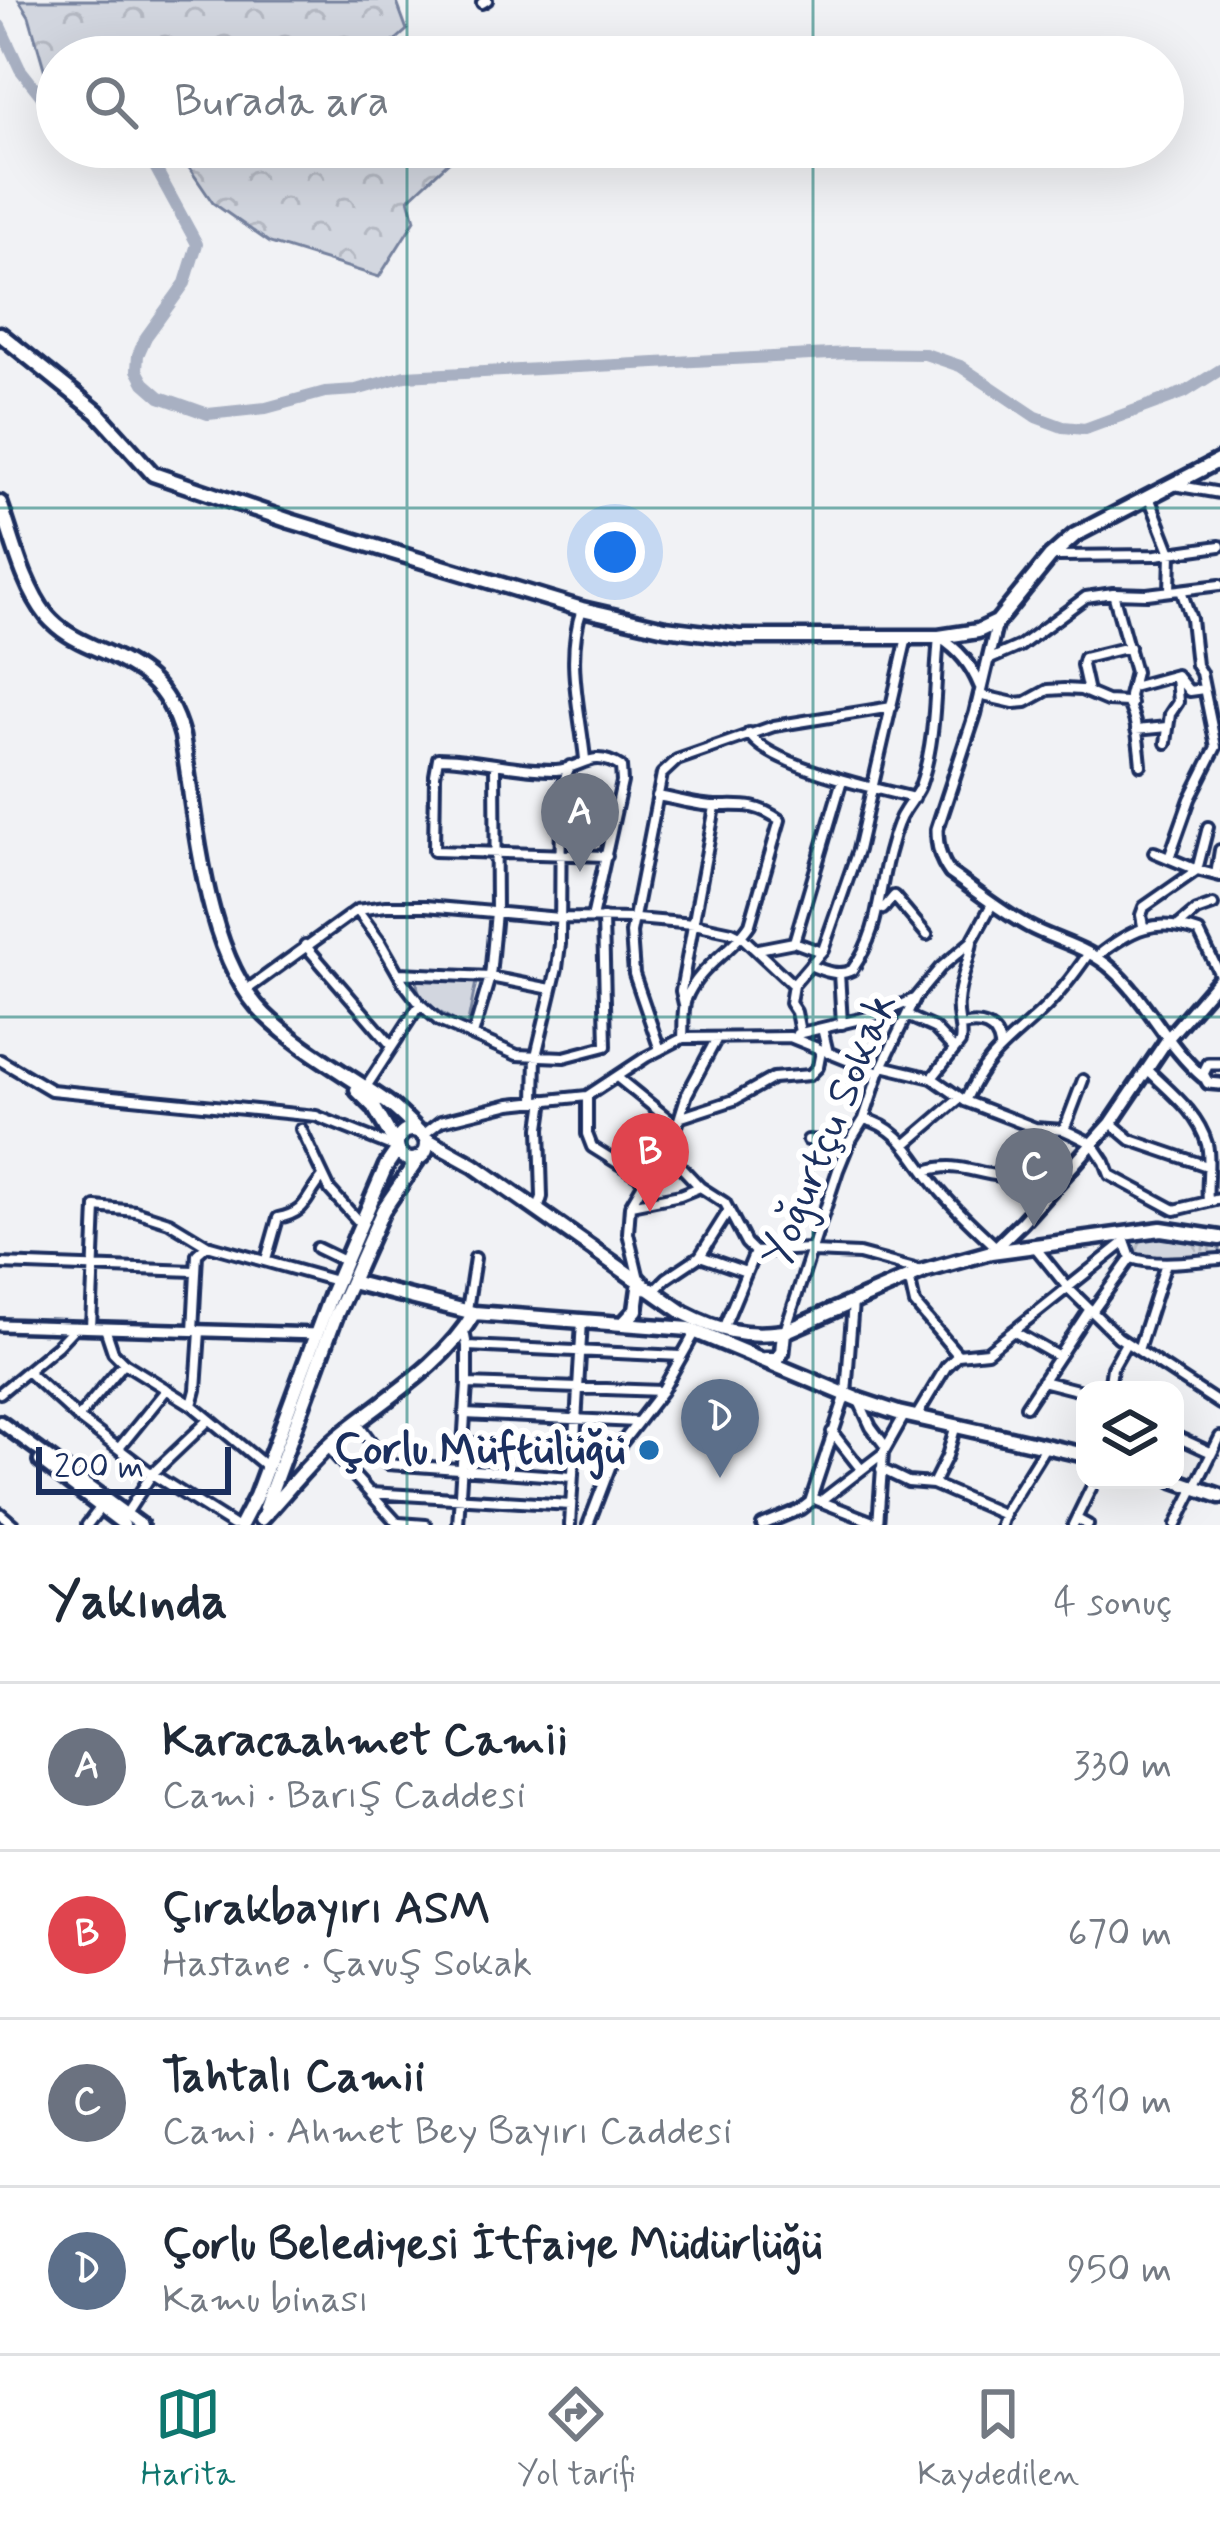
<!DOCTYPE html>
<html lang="tr">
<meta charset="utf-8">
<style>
body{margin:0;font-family:Mynerve,sans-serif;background:#f2f2f3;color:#1f2937}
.controls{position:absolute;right:36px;bottom:36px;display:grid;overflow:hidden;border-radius:24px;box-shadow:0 12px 48px #0002}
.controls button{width:108px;height:108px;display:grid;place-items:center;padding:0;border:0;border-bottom:3px solid #e0e1e3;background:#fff;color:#1f2937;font:60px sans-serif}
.scale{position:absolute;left:36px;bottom:30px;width:195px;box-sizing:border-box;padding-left:12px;border:6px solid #1b2f5e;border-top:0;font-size:33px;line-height:42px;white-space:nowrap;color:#1b2f5e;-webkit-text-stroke:9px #fff;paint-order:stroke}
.you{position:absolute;left:615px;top:552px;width:42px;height:42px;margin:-30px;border:9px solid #fff;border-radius:50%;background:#1a73e8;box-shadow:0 0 0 18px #1a73e833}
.badge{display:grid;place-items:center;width:78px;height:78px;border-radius:50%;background:#0f766e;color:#fff;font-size:39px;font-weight:700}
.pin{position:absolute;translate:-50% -99px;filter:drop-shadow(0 3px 6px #0008)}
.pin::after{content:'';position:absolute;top:63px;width:42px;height:36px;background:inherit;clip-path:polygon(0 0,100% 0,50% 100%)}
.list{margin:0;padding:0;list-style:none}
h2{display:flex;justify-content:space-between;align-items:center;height:156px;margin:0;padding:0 48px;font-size:51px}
h2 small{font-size:39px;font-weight:400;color:#747a83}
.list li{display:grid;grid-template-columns:78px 1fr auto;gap:36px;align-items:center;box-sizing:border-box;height:168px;padding:0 48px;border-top:3px solid #e0e1e3}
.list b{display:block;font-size:45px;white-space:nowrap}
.list p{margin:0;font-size:39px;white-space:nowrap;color:#747a83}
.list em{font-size:39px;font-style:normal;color:#747a83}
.icon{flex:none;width:66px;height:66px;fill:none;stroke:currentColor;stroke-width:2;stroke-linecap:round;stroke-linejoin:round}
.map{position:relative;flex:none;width:1220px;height:1525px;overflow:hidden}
.search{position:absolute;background:#fff;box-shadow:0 12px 48px #0002;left:36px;right:36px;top:36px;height:132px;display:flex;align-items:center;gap:30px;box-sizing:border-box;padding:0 42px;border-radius:66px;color:#747a83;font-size:45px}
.sheet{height:828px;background:#fff}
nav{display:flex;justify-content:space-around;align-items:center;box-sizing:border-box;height:168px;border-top:3px solid #e0e1e3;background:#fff;font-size:33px;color:#747a83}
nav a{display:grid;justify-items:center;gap:6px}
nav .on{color:#0f766e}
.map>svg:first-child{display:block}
</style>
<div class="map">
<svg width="1220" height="1525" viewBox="0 0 1220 1525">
<defs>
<pattern id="forest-crowns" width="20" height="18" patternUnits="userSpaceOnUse" patternTransform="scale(3)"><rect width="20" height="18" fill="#d2d6df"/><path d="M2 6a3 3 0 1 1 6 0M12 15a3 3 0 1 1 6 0" fill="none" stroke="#b4b8c2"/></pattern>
<pattern id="park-tufts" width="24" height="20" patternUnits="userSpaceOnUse" patternTransform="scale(3)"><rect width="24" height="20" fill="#d2d6df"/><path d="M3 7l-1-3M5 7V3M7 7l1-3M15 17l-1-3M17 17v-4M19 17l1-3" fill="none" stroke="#b4b8c2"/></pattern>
</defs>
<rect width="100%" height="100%" fill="#f1f2f5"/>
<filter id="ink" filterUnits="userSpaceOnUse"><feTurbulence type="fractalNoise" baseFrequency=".00833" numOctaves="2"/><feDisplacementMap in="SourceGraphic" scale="24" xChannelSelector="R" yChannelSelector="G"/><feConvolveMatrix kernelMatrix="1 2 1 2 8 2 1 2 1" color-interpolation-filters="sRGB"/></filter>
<g filter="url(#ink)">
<path fill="url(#forest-crowns)" stroke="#76829e" stroke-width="3" d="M19,0H396L407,30L387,48L390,57H107L93,40L73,52L74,57H57V88L48,82L29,16Z
M175,147H488L480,156L454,157L409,199L415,220L379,277L270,243L213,203Z"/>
<path fill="url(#park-tufts)" stroke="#76829e" stroke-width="3" d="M417,978L476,982L467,1027C447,1016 414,1004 417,978Z
M1160,1233L1220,1244V1258L1141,1262L1132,1250L1127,1237Z"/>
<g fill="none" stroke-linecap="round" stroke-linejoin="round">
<path stroke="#a8b0c2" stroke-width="12" d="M0,26L20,69L57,116
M133,147L149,156L197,244L185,283L146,337L138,355L137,370L144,383L160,397L208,414L266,408L325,392L356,390L405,376L849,353L925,354L960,366L1036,417L1063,427L1085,429L1185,392L1220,370"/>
<g stroke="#1b2f5e" stroke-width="16">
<path id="minor" d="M482,3L487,0
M1174,485L1220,493
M1149,497L1171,553L1170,591
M1057,556L1156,555L1220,546
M1113,593L1135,672L1129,696L1131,704
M582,609C565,658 580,710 585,759
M988,660L1020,646L1086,597L1113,593L1147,594L1220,585
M1132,687L1176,675L1189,691L1204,689
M1088,692L1082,665L1084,658L1129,647
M979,695L1014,703L1026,702L1048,690L1064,689L1081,690L1107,701L1127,702C1137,719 1139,744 1141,765
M1136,730L1167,727
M749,733C766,765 877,789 914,798
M1166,743L1170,714L1178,702L1176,677
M657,796C676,799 697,806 716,806C743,806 756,803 780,820L750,924C733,951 698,967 686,999C682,1011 684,1025 683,1038
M1154,852L1197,870L1220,876
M1169,858L1190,799L1216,747L1201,673L1196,665L1191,619L1181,590
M1216,875L1220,850
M883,909L894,896L927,935
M357,910L379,940L403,982L420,1004L439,1021L517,1055L564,1057L606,1046L603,918
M592,918L622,782L621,767C591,748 582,769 556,770C517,771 477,758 438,758L435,775L434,851L607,856
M1143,926L1141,915L1144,907L1197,870L1208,827
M1178,926L1196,911L1213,905
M794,942L842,780
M305,945L392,1046
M758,949L794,942L821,952
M1096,957C1131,929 1155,917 1199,932L1220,975
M810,965C823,971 839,977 852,970C882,928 877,890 891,845C894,833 898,820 905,810C910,802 916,795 920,786C937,739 934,686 939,637
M399,973L490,977L551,989
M839,973L842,1024
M245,991L357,910L386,906H426L559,918L636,919L694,924L732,932L742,937L793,985
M684,1004L681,991L715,807
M907,1016L934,1028L954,1049
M962,1026C980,1021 997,1026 1000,1046
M822,1028L828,1053
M800,1032L796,1012L790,1003L793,985L823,950L858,850L907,637
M797,1034L881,1014L914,999
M473,1035L490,977L496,912L495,764
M660,1050L634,974L631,933L662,774L677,760L774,726L892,707
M0,1060L51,1090L316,1116L397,1148
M882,1066L932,1078L965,1101L1035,1128L1064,1130L1073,1134L1093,1144L1105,1162L1110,1175L1175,1210L1220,1199
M1147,1069C1169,1091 1198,1112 1207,1144C1211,1160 1206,1183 1208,1201
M618,1078L677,1126
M932,1078L960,1043C963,1028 956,1017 958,1002C959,983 969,962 972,942
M366,1087L420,1004
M587,1096V1134L592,1147L643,1179
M535,1101L536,1056L557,968L560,944L561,788L570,766
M965,1101C986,1055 1006,1045 1040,1013C1059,995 1074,975 1089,953
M682,1117L734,1100L773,1078L810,1075L818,1067L821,1051
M864,1119C904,1128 915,1163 940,1191C957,1211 977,1229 996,1247
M1111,1123L1131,1140L1207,1166
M301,1129L330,1190L360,1223
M1064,1130L1083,1080
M423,1135L441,1121L510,1104L587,1096L646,1057L683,1038L790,1037L879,1073
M808,1140L849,1143
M905,1145L960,1098
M664,1149L700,1187L725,1203L746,1243L755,1252L809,1249L813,1252L859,1254L922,1271
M926,1171C958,1161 971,1173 1002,1176C1025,1179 1035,1171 1058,1181
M631,1205L680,1195L700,1187
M538,1210L542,1197L540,1128L544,1100
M1125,1241L1131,1258C1159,1267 1191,1261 1220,1259
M1035,1247L1068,1288L1118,1337L1220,1404
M317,1248L346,1262
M700,1256L746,1272
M266,1260L278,1218C308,1212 304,1199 323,1177
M0,1264L194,1271
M909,1277L915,1304L958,1355
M639,1279L628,1233L630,1206L677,1126L687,1094L717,1038
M654,1291L667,1278L700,1256L729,1210
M467,1310L475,1258
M1092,1312L1131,1258
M91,1328L96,1207L135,1211L169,1222L207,1245L336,1281
M105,1328L113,1352L124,1363L192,1405L267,1467
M723,1329L755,1252
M193,1331L197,1254L207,1245
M785,1331L838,1170L849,1143L864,1119L879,1073L915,998L940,968L972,941L992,904
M1013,1331L1057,1356
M467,1346L681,1356
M1138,1350L1166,1263
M958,1355L987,1352L1125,1242
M27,1371L78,1418L152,1474L233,1525
M1042,1381L1085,1392
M467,1384L662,1391
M1109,1390L1112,1368L1126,1343
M0,1393L57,1346L75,1327
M859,1401L871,1427L886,1447
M192,1405L196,1390L200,1331
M1026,1406L1090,1309
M464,1414L637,1422
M916,1417L946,1367L958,1355
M78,1418L124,1363
M357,1423L387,1464L572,1477
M832,1432L861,1469
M1175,1436L1210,1452
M463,1443L617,1449
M328,1447L399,1525
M119,1448L167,1389
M881,1469L908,1482L933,1484L1005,1515
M933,1484L947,1456L956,1425
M370,1493L571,1505
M817,1500L878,1524
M821,1501L882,1454
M0,1513L14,1525
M126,1514L152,1474L209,1420
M1077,1519L1088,1525
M399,1523L426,1525
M87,1525L100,1508
M458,1525L467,1384V1346L464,1331
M570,1525L582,1321
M588,1525L617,1449L662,1391L696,1331
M762,1525L801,1509L810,1502L846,1394L853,1302
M878,1525L883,1453L905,1414
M1001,1525L1006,1510L1045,1447
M1073,1525L1095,1480
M1176,1525L1220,1437"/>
</g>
<g stroke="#1b2f5e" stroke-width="18">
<path id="tertiary" d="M997,622L975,714L937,829C937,846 940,859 950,873C976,891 1000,911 1028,926C1056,941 1088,947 1112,969C1148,1001 1167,1047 1203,1077
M939,637C959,650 971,664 980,686
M1220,1064H1208L1203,1074L1208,1083L1220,1084
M0,1325L317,1334"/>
</g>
<g stroke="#1b2f5e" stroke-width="20">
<path id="secondary" d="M991,1252L1022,1222L1111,1123L1169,1037L1220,978
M0,1422L141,1525
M40,1461L124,1525"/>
</g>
<g stroke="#1b2f5e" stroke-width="21">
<path id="primary" d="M0,334L97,412L153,474L290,521L582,609L665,628L739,637H939L978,631L997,622L1050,557L1075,535L1220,460
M0,503C13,539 23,586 47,616C60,631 75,639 93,647C140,667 168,684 182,736C196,818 204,956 265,1015C300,1049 345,1073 385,1101C397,1109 408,1121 419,1132
M357,1090L374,1107L396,1145
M397 1145a15 15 0 1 1 30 0a15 15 0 1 1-30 0Z
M426,1139L473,1165L684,1313C719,1331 744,1337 784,1332L924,1271L991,1252L1161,1229L1220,1238
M351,1282L474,1313
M624,1323L636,1310L640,1281
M765,1359H777L782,1352L784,1332
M1174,1480L1220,1496
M265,1508L336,1315L383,1210L418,1159
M261,1519C286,1492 310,1461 338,1437C384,1399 443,1366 474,1313L689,1329L859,1400L898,1413L1085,1455
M241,1525L256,1496L331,1294L386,1166L397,1150"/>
</g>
<use href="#minor" stroke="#fff" stroke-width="8"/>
<use href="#tertiary" stroke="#fff" stroke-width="9"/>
<use href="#secondary" stroke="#fff" stroke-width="10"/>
<use href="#primary" stroke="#fff" stroke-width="12"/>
</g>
</g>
<path fill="none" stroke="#0f766e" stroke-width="3" stroke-opacity="0.55" d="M407,0V57M813,0V57M407,147V1525M813,147V1525M0,508H1220M0,1017H1220"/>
<circle fill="#1f6fb2" stroke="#fff" stroke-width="4.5" cx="649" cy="1450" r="12"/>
<g text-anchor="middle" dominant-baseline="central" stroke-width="12" stroke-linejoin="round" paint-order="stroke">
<g font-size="45" fill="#1b2f5e" stroke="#fff">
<text transform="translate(830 1130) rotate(-68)">Yoğurtçu Sokak</text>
</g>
<g font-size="45" font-weight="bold" fill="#1b2f5e" stroke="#fff" text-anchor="end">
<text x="625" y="1450">Çorlu Müftülüğü</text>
</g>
</g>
</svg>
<div class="controls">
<button><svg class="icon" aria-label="layers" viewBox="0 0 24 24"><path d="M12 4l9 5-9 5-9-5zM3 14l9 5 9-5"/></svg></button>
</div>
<div class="scale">200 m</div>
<div class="you"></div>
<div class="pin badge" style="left:580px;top:872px;background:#6b7280">A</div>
<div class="pin badge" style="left:650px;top:1212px;background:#e0444e">B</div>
<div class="pin badge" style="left:1034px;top:1227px;background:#6b7280">C</div>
<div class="pin badge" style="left:720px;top:1478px;background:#5c6f8a">D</div>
<div class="search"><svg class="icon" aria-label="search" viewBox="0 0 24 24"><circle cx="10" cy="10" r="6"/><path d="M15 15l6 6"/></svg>Burada ara</div>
</div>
<section class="sheet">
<h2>Yakında<small>4 sonuç</small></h2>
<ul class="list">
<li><span class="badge" style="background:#6b7280">A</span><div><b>Karacaahmet Camii</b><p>Cami · Barış Caddesi</p></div><em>330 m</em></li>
<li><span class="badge" style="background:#e0444e">B</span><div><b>Çırakbayırı ASM</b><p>Hastane · Çavuş Sokak</p></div><em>670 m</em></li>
<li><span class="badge" style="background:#6b7280">C</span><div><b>Tahtalı Camii</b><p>Cami · Ahmet Bey Bayırı Caddesi</p></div><em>810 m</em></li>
<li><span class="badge" style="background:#5c6f8a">D</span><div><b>Çorlu Belediyesi İtfaiye Müdürlüğü</b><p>Kamu binası</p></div><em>950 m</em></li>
</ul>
</section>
<nav>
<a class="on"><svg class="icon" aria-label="map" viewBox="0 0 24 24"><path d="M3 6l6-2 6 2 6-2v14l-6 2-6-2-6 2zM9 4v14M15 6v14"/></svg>Harita</a>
<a><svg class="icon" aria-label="directions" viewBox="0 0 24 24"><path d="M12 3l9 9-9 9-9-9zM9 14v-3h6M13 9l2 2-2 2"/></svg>Yol tarifi</a>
<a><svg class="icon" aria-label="saved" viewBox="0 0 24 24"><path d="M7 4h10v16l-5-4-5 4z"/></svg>Kaydedilen</a>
</nav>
